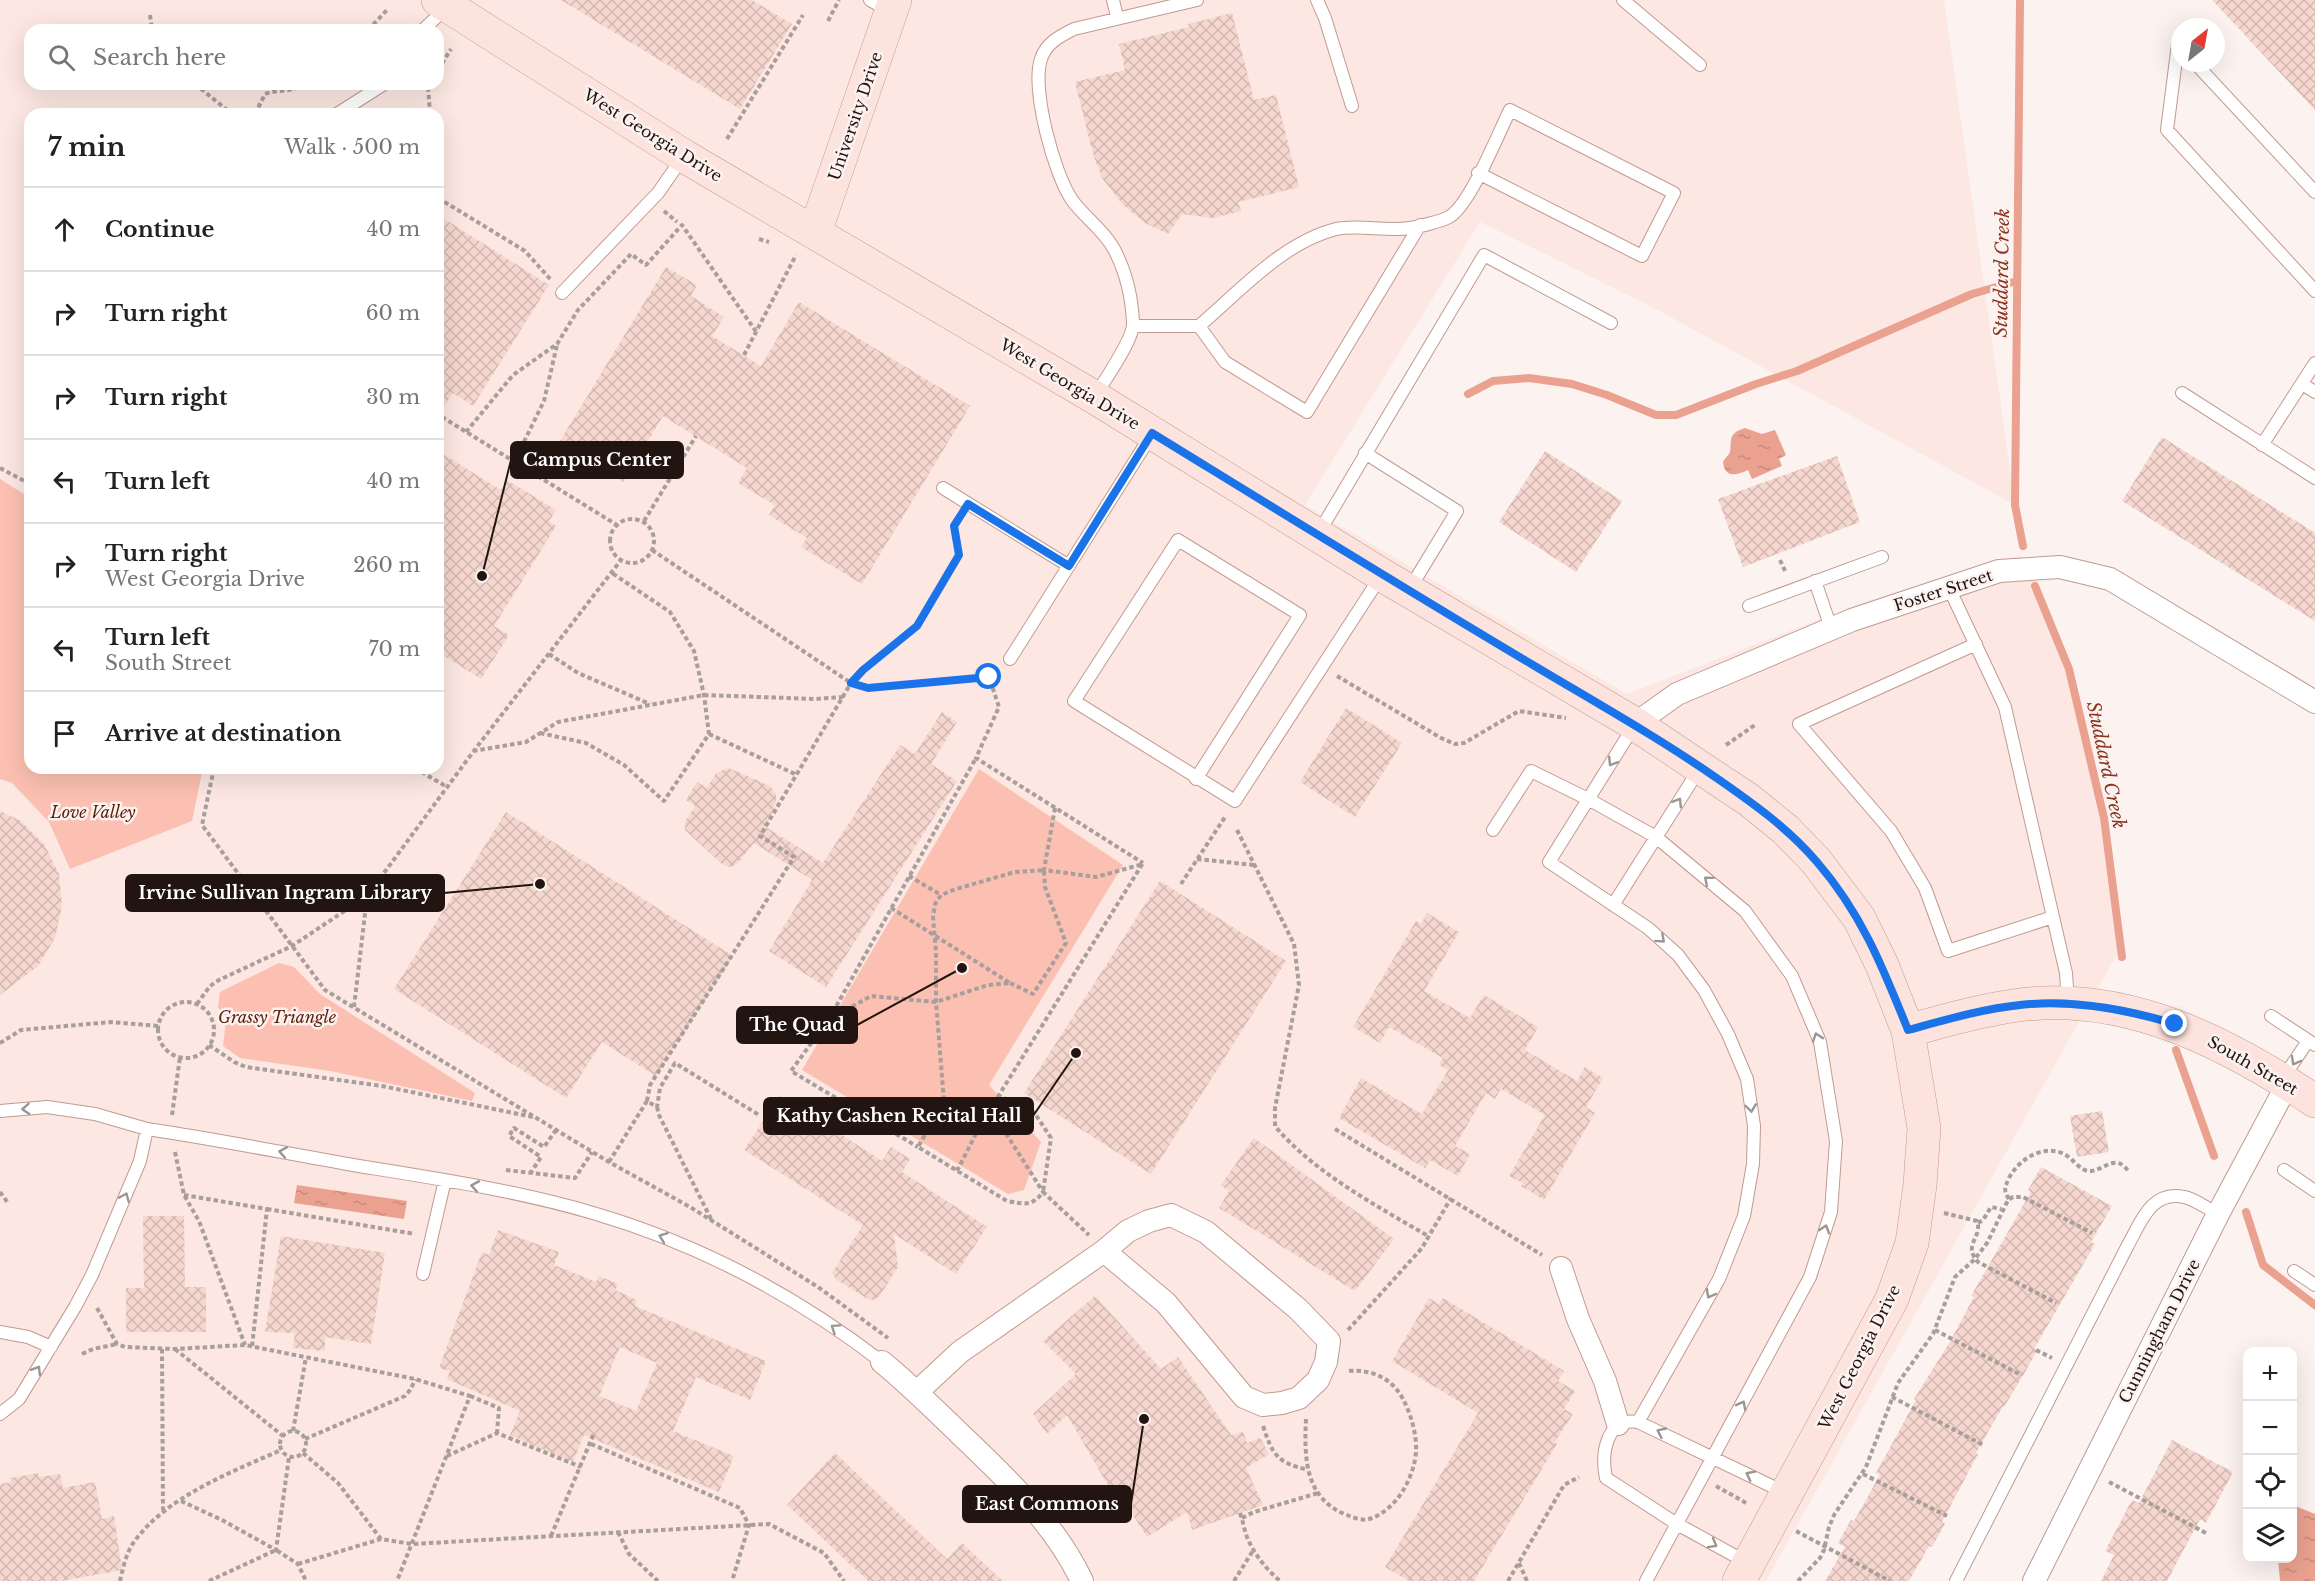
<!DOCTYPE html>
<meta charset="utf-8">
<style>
body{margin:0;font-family:"Libre Baskerville",serif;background:#f2f2f2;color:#222}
.controls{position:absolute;right:18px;bottom:18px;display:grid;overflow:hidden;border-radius:12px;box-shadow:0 6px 24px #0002}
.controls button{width:54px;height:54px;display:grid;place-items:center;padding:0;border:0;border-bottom:2px solid #e0e0e0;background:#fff;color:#222;font:30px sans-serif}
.compass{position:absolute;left:2171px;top:18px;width:54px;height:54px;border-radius:50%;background:#fff;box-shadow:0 6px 24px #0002;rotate:31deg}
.stop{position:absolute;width:18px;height:18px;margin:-14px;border:4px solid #1a73e8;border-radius:50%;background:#fff}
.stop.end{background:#1a73e8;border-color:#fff;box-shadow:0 2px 6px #0008}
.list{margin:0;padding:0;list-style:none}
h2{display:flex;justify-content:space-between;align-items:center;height:78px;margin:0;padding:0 24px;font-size:26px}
h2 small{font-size:20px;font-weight:400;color:#767676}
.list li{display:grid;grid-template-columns:39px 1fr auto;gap:18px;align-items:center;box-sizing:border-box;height:84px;padding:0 24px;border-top:2px solid #e0e0e0}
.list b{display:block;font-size:22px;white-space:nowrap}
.list p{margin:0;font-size:20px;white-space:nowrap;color:#767676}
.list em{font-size:20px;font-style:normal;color:#767676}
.icon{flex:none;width:33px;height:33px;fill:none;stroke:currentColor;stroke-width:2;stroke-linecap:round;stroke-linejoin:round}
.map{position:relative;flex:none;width:2315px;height:1581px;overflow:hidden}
.search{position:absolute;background:#fff;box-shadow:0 6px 24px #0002;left:24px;top:24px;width:420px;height:66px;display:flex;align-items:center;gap:15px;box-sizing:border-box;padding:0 21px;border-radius:18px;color:#767676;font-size:22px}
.panel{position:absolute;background:#fff;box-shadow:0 6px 24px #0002;left:24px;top:108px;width:420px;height:666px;border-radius:18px}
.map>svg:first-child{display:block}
</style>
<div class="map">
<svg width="2315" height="1581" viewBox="0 0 2315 1581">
<defs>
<pattern id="water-ripples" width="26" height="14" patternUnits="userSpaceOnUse" patternTransform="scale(1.5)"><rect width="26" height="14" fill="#eaa18f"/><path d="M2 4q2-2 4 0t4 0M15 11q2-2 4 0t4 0" fill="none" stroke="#c88a7a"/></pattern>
<pattern id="building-cross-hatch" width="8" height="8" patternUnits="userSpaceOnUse" patternTransform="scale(1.5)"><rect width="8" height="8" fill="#f6d7cf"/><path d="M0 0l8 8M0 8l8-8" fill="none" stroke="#d3b8b1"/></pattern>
</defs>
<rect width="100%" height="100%" fill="#fcf3f1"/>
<path fill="#fce7e2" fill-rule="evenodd" d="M0,0H1944L2015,505L1652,307L1480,222L1305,505L1627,694L1867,601L1953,574L2021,555L2031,569L2056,634L2088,749L2121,947L1766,1581H0ZM30,30H438V84H30ZM30,114H438V768H30Z"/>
<path fill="#fbc0b1" d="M0,479L30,498V768H203L192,821L70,869L49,822L12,783L0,779Z
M979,769L1123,865L989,1085L1041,1142L1024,1190L1008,1194L802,1070Z
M279,963L294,967L320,994L475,1093L472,1101L330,1071L240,1058L223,1046L226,1020L218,1007L220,992Z"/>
<path fill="url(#water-ripples)" d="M1745,428L1762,434L1775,430L1786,455L1779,459L1782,466L1752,479L1748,470C1737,475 1725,479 1723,462C1724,459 1727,457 1729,454C1734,445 1724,434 1745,428Z
M297,1185L407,1201L404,1219L294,1203Z
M2293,1505L2315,1514V1581H2280L2278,1559L2292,1558Z"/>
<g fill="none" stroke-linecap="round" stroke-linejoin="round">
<path stroke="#eaa18f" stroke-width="8" d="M2020,0L2015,505L2023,546
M1468,394L1493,381L1529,378L1572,384L1607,395L1656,415H1676L1756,384L1797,371L1972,294L2017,281
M2035,586L2069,669L2104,818L2122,957
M2176,1050L2214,1156
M2246,1212L2263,1265L2315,1305"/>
</g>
<path fill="url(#building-cross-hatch)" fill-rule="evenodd" d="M561,0H752L792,24L740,109Z
M2212,0H2315V110Z
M1232,13L1254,100L1276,95L1299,187L1238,202L1241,211L1213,218L1182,214L1168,234L1145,223L1123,205L1102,178L1093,154L1075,82L1125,70L1119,44L1189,27L1188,24Z
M438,215L549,285L473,406L453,393L438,416Z
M666,267L697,285L691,296L724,317L712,336L761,366L799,302L970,406L862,584L801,547L807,538L769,515L775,505L738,483L747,468L663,416L623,482L591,463L584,473L552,454Z
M2162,437L2315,533V621L2122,501Z
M438,451L501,490L507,480L556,510L549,521L556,526L494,626L509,635L481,679L438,652Z
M1545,451L1622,501L1576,572L1499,522Z
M1837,456L1860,522L1743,567L1718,499Z
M1346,708L1402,743L1355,817L1300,782Z
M942,712L957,722L931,764L957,781L826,987L769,951L812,880L754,843L738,863L731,867L724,866L685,830V822L695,806L686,800L697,782L707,788L716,773L729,768L770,786L776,794V802L766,827L823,863L900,745L915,754Z
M0,811L21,821L44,844L59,874L62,906L55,938L38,966L0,995Z
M506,812L733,956L656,1076L602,1042L566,1098L394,989Z
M1160,881L1286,961L1151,1174L1024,1093Z
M1427,913L1459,932L1424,991L1470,1018L1484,995L1538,1027L1525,1050L1577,1081L1585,1067L1603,1078L1586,1107L1595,1113L1544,1200L1521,1186L1523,1183L1509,1176L1545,1115L1501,1089L1495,1099L1486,1093L1455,1146L1470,1154L1458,1176L1430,1160L1425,1168L1339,1118L1361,1078L1422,1114L1448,1070L1439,1065L1443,1058L1389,1027L1380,1043L1353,1027L1416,921L1421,924Z
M780,1095L882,1161L891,1147L910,1159L902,1172L987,1227L956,1274L894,1234L898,1267L879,1297L873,1300L866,1298L837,1280L832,1273L863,1225L744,1150Z
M2102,1111L2109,1152L2077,1157L2070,1116Z
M1254,1138L1394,1239L1355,1291L1219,1208L1229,1191L1221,1185Z
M2041,1167L2112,1206L2091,1242L2095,1244L2034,1349L2037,1351L2024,1374L2004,1407L2003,1406L1976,1453L1978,1454L1942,1522L1945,1524L1932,1547L1929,1546L1909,1581H1825L1845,1547L1838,1543L1851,1520L1854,1521L1880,1475L1876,1473L1916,1400L1914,1399L1948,1345L1974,1297L1971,1296L2031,1192L2028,1190Z
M143,1216H184L185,1287H206V1332H126V1288H144Z
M498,1230L559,1252L554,1265L596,1282L599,1276L618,1284L615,1290L637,1300L635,1306L766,1361L750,1400L696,1377L673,1431L734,1456L719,1492L584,1435L573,1462L510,1435L520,1411L447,1379L450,1371L439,1368L482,1252L489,1255ZM620,1347L657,1363L636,1411L599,1396Z
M281,1236L385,1253L371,1344L325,1337V1351L293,1348L295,1333L265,1332Z
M1095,1296L1161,1369L1178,1357L1231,1435L1243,1432L1247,1443L1260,1438L1269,1454L1246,1468L1263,1505L1192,1530L1187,1512L1147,1537L1117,1490L1112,1492L1067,1415L1047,1434L1033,1414L1076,1374L1043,1341Z
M1429,1298L1439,1304L1443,1298L1564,1371L1558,1381L1575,1391L1564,1409L1573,1414L1555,1442L1557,1444L1474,1581H1409L1385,1567L1478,1413L1392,1361Z
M2172,1440L2233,1472L2206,1523L2200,1519L2167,1581H2101L2114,1555L2105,1551L2132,1500L2139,1503Z
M835,1453L947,1559L962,1543L1003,1581H868L787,1505Z
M38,1473L39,1477L60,1474L63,1488L95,1482L102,1519L114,1516L122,1570L61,1581H0V1484L11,1482L10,1478Z"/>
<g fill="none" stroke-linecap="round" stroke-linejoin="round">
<g stroke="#c19a90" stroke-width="14">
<path id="lane" d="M870,0L890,11
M1113,0L1117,17
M1317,0L1325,18L1352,106
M1623,0L1700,65
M423,30L446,8
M2180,46L2178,44L2167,130L2315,291
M2195,63L2315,192
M337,114L384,84
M562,293L658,193L683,157
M1134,326H1199C1240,291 1282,243 1336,229C1359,224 1386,232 1409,228C1418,227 1442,221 1449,217C1470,205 1498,134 1510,110L1674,193L1642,256L1478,173
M1199,326L1225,362L1307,412L1420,225
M2302,384L2315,392
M2182,393L2315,478
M1095,396C1104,381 1134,339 1133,323C1132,297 1126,272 1114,249C1104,230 1084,217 1072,200C1054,174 1031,89 1041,59C1046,43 1060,36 1074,29L1197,0
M2262,445L2315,363
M1365,453L1457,511L1409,590
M943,488L1069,566
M1318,534L1484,255L1611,323
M1815,581L1831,628
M1949,588L2005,707L2053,917L2066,973L2068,1002
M1749,606L1882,557
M1976,644L1799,724L1891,831L1925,888L1948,951L2053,917
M1010,659L1152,434
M1634,726L1549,862L1648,928L1678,955L1704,990L1728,1034L1747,1079L1754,1126L1753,1164L1744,1216L1719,1279L1638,1422
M1196,779L1300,615L1178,540L1074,701L1235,801L1381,576
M1493,830L1531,771L1588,799L1656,837L1745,911L1792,976L1820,1042L1836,1141L1831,1212L1810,1277L1646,1581
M1613,905L1700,768
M2271,1016L2315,1045
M2288,1082L2291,1066L2308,1041
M0,1111L47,1107L95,1114L147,1129L140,1161L92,1275L75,1307L19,1399L0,1414
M147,1129C216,1139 284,1153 353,1165C433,1178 515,1190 593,1213C699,1244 795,1295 882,1362
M2284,1170L2315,1191
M2294,1271L2315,1285
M423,1274L445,1180
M0,1332L28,1337L51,1347
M1748,1563L1677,1524L1606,1478C1601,1454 1606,1417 1638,1422L1786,1493
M1956,1581L2128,1245C2141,1222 2151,1190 2184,1197C2195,1199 2208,1209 2218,1214"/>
</g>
<g stroke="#c19a90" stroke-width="24">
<path id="street" d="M1635,724L1677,694L1852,620L1999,571L2060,567L2110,579L2315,702
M1561,1268L1578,1319L1605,1381L1618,1424
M882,1362C909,1384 934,1409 960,1434C1006,1478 1054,1522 1082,1581
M917,1392L960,1352L1104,1251L1128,1231L1149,1221L1171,1215L1206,1232L1298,1309L1329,1341L1326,1362L1318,1380L1299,1398L1282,1403L1263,1405L1244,1397L1166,1303L1104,1251
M2034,1581L2218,1214L2288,1083"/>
</g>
<g stroke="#c19a90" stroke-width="34">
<path id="secondary" d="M438,0L684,156L1094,397L1382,575L1635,724L1749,800L1786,830L1816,861L1859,918L1882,965L1908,1031L1924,1128L1920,1185L1912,1243L1892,1299L1739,1581
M815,232L895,0
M1908,1031C1945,1020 1981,1010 2019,1005C2128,991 2227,1043 2315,1101"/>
</g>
<path stroke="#a89e9b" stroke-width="4" stroke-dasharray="4.5 3" stroke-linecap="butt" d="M150,15L152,30
M828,21L839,0
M368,30L388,9
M438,70L451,49
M195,84L232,114
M255,114L265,94C278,89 291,93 304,84
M429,114L430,112L428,87L430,84
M727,139L803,15
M438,198L525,251L551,280
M664,211L677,222
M759,239L769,242
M744,355L796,255
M442,417L617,525
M466,432L513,375L557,344L578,310L631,254L646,265L682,225L757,333
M514,462L544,401L557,345
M0,468L30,484
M610 541a22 22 0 1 1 44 0a22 22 0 1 1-44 0Z
M644,521L696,436
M652,550L851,683L868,688L989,677L999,707L976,758L1143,863
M1780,560L1786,573
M549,654L578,673L650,704
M1337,676L1441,738L1455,744L1464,743L1519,711L1566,718
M540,733L586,743L624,765L664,801L709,734L704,695L694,651L670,612L612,573
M709,734L795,774
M1726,745L1755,725
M473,751L526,742L558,722L704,695L815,699L843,697
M214,768L202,825L325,990L609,1162L690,1207L818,1287L888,1338
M415,768L447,787
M1055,808L1044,870L1096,877L1143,864
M1237,830L1294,944L1299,985L1275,1108V1126C1313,1172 1377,1206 1428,1236
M1197,859L1254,865
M909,876L941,895
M1181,884L1225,817
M891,908L1010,983L988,985L936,1002L871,996L828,1020L791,1071L918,1147
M1010,983L1033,994L1066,943L1045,887L1044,870L1015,872L956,889L941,895L935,904L933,917L936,952V1002L944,1101L918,1147L1007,1201C1024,1204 1032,1207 1043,1192L1089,1235
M158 1030a28 28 0 1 1 56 0a28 28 0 1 1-56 0Z
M197,1004L210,986L219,980L292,946L367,896L473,752L621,560
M354,1007L367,897
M829,1019L976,758
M0,1043L21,1030L111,1022L158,1026
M209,1045L234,1062L246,1067L382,1086L533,1117
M997,1095L1034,1112L1051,1138L1043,1192
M647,1101L650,1085L794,857L760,836L851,683L863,670L917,626L959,555L954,526L960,517
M944,1101L981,1124L1143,863
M657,1107L659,1115L711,1219
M990,1108L1043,1192
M172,1115L180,1057
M1335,1129L1542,1255
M175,1152L184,1195L199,1221L245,1345
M609,1162L647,1101L657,1107L660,1088L675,1063L759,1115
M506,1170L575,1178L592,1152
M957,1171L981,1124
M530,1174L541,1157L509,1136L514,1128L544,1147L556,1130
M0,1192L8,1203
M184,1195L267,1209L252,1347
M2009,1199C2003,1190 2005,1187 2009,1178C2019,1159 2043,1144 2064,1154C2073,1158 2080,1172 2091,1171C2104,1170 2116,1153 2128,1171
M267,1209L415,1234
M1944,1213L1977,1221C1983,1238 1962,1244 1978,1262L2056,1303
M1978,1223L1983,1220L1991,1207L2001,1209
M97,1308L117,1344L125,1347L174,1349L245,1345L415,1379L470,1396L397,1581
M1348,1330L1422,1248L1451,1198
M1935,1330L2019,1374
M162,1349L163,1510
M175,1349L283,1436
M2036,1350L2052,1358
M82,1354L93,1349L117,1344
M470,1396L499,1408L497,1433
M1892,1397L1983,1445
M1306,1419C1304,1459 1305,1499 1347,1515C1354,1518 1363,1521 1369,1519C1396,1511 1414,1478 1416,1452C1417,1435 1411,1414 1403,1399C1391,1377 1371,1369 1347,1371
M1263,1426C1273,1456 1277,1462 1308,1470
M293,1431L306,1357
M280 1444a13 13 0 1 1 26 0a13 13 0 1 1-26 0Z
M305,1439L405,1396L411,1389L415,1379
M591,1444L740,1508L749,1525L732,1581
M303,1453L338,1483L381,1539
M447,1456L497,1433L581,1467
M1863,1474L1947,1516
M2109,1482L2206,1533
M1716,1486L1748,1504
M181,1501L222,1520L276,1550L289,1457
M1240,1513C1243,1521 1244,1529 1247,1537C1254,1554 1266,1569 1280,1581
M1242,1518L1254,1512L1318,1493
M1796,1531L1890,1581
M618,1532L629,1554L658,1581
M551,1536L594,1433
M1519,1563L1527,1581
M298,1564L381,1539L412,1544L769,1524L824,1553L844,1581
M120,1581C123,1568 126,1553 134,1542C167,1496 232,1472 281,1450
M209,1581L276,1550L298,1564L306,1581
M1234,1581L1254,1549
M1508,1581L1564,1485L1579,1477
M1798,1581L1820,1558L1824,1550L1829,1527L1834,1515L1866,1467L1898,1383L1933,1334L1955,1277L1975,1259L1987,1243L2008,1200L2013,1197H2023L2092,1233"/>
<use href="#lane" stroke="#fff" stroke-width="12"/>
<use href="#street" stroke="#fff" stroke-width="22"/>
<use href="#secondary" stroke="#fde3dd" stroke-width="33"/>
</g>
<defs><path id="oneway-chevron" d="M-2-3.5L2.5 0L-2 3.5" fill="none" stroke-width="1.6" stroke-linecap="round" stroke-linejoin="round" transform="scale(1.5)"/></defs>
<g stroke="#9c9593">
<use href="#oneway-chevron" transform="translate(1612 762) rotate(122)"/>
<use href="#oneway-chevron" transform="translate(1678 802) rotate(-58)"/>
<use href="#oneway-chevron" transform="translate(1708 880) rotate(-140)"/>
<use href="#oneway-chevron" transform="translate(1661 939) rotate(42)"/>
<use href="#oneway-chevron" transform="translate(1817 1037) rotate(-109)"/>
<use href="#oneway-chevron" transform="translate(2295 1061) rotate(119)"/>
<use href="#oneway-chevron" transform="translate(1751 1108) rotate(82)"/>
<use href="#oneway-chevron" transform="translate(26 1109) rotate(176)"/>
<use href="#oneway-chevron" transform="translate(283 1152) rotate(-170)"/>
<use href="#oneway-chevron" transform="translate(475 1186) rotate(-170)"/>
<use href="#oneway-chevron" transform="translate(125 1197) rotate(-67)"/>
<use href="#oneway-chevron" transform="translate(1825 1229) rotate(-72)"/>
<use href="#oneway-chevron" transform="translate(663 1237) rotate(-160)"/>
<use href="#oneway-chevron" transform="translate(1710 1294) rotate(119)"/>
<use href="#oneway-chevron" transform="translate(835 1328) rotate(-146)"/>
<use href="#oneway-chevron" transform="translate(37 1370) rotate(-59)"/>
<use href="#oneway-chevron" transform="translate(1742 1405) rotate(-62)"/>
<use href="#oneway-chevron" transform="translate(1661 1432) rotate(-155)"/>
<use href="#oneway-chevron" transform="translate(1750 1475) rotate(-153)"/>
<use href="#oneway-chevron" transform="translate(1713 1544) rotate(29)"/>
</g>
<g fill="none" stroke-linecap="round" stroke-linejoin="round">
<path stroke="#1a73e8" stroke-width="8" d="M989,677L868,688L851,683L863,670L917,626L959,555L954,526L968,504L1069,566L1152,433C1279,511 1405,589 1533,665C1595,702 1659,738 1718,779C1754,804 1789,829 1817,862C1862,914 1883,968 1908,1030C1945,1020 1982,1009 2020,1005C2073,999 2125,1009 2175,1024"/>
</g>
<g text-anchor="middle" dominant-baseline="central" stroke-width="5" stroke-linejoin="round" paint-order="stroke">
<g font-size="16" fill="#221410" stroke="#fcf3f1">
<text transform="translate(855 116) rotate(-71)">University Drive</text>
<text transform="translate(653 135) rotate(32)">West Georgia Drive</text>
<text transform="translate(1070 384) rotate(31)">West Georgia Drive</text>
<text transform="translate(1943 590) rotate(-18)">Foster Street</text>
<text transform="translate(2253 1065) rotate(30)">South Street</text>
<text transform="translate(2159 1331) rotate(-63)">Cunningham Drive</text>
<text transform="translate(1859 1357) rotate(-63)">West Georgia Drive</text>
</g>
<g font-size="16" font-style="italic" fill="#5c1c0c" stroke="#fcf3f1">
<text x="93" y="812">Love Valley</text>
<text x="277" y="1017">Grassy Triangle</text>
</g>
<g font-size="18" font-style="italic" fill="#89331f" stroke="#fcf3f1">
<text transform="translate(2002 273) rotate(-89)">Studdard Creek</text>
<text transform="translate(2106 765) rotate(78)">Studdard Creek</text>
</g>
</g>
<path fill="none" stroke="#221410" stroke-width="2" d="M482 576L511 460M540 884L444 893M962 968L857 1025M1076 1053L1033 1116M1144 1419L1131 1504"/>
<g fill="#221410" stroke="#fcf3f1" stroke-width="2">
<circle cx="482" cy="576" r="6"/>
<circle cx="540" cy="884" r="6"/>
<circle cx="962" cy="968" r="6"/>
<circle cx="1076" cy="1053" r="6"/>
<circle cx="1144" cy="1419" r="6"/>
</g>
<g fill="#221410" stroke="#221410" stroke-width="2">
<rect x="511" y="442" width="172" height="36" rx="6"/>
<rect x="126" y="875" width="318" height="36" rx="6"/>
<rect x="737" y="1007" width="120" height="36" rx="6"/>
<rect x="764" y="1098" width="269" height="36" rx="6"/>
<rect x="963" y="1486" width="168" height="36" rx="6"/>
</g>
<g font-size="18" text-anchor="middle" font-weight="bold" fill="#fff">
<text x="597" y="466">Campus Center</text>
<text x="285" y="899">Irvine Sullivan Ingram Library</text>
<text x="797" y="1031">The Quad</text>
<text x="899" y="1122">Kathy Cashen Recital Hall</text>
<text x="1047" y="1510">East Commons</text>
</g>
</svg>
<div class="controls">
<button>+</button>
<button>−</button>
<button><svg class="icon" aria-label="locate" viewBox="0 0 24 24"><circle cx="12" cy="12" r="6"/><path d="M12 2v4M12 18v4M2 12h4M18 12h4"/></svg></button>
<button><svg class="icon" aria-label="layers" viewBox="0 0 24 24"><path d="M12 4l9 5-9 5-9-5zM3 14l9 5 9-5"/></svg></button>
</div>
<svg class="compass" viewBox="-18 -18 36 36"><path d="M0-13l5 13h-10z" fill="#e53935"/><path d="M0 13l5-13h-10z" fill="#767676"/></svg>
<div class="stop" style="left:989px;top:677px"></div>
<div class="stop end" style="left:2175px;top:1024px"></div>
<div class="search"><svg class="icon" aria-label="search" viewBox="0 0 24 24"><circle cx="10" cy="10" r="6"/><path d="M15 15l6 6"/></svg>Search here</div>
<section class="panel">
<h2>7 min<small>Walk · 500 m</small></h2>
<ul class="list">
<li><svg class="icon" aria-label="ahead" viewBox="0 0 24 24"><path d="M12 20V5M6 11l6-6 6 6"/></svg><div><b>Continue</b></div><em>40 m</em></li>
<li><svg class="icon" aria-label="right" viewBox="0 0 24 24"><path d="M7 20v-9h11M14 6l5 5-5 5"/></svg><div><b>Turn right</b></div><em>60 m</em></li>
<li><svg class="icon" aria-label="right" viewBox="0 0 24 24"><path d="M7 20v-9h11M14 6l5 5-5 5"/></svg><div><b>Turn right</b></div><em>30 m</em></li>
<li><svg class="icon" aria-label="left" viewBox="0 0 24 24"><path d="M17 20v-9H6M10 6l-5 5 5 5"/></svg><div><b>Turn left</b></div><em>40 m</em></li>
<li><svg class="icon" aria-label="right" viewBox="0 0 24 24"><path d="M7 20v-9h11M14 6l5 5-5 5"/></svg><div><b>Turn right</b><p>West Georgia Drive</p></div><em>260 m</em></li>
<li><svg class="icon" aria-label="left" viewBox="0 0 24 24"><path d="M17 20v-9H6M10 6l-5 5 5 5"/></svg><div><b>Turn left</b><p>South Street</p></div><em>70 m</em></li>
<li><svg class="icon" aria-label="arrive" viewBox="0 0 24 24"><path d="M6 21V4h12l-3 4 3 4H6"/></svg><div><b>Arrive at destination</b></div></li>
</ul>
</section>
</div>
